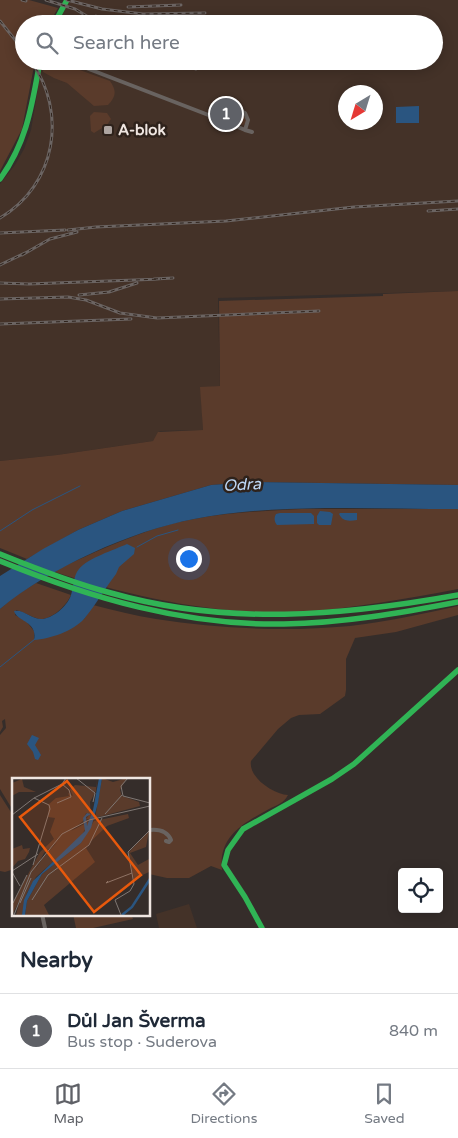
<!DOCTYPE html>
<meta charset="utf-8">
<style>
body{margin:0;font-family:"Varela Round",sans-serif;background:#f6f6f7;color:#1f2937}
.controls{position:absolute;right:15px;bottom:15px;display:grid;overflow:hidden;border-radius:5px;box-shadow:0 2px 12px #0003}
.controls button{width:45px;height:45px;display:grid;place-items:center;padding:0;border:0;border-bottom:1px solid #e0e1e3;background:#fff;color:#1f2937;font:25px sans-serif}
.compass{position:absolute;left:338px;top:85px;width:45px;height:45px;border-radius:50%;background:#fff;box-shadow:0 2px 12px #0003;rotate:218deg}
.you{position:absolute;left:188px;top:558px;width:18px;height:18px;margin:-12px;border:4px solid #fff;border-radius:50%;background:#1a73e8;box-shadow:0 0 0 8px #1a73e833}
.badge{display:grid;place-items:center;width:32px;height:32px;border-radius:50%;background:#5f6167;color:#fff;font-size:16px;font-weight:700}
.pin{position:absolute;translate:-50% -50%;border:2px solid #fff;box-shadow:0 1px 5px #0006}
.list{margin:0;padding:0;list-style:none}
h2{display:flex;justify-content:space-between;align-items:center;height:65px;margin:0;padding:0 20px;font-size:21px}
h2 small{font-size:16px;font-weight:400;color:#747a83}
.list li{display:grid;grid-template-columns:32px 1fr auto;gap:15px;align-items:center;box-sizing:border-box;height:75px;padding:0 20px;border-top:1px solid #e0e1e3}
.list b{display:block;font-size:19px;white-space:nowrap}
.list p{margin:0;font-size:16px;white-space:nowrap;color:#747a83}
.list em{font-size:16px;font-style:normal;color:#747a83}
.icon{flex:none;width:28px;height:28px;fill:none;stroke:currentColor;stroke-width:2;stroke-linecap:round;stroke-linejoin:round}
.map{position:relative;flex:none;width:458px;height:928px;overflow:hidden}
.search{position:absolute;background:#fff;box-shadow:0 2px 12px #0003;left:15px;right:15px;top:15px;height:55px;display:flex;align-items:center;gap:12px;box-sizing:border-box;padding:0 18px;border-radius:28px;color:#747a83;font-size:19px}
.sheet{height:140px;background:#fff}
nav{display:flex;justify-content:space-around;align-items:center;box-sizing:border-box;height:70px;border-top:1px solid #e0e1e3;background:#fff;font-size:14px;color:#747a83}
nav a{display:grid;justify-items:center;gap:2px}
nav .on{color:#5f6167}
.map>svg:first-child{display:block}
</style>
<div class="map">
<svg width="458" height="928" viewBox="0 0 458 928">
<rect width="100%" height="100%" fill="#352d2a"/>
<path fill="#443228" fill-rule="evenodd" d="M67,0H458V291L218,298L220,386L201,388L203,430L160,431L153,441L57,455L0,461V184L15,165L24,149L31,130L38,89L36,80L40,61H434V24H54ZM346,92H376V122H346Z
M189,904L197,928H159L156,914Z"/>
<path fill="#5a3b2b" d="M0,0H29L58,8L49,24H24V61H35L22,129L0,171Z
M45,61H55L110,81C117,91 116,97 108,105L94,106L67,83L54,78L43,72Z
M94,112L107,113L111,119L107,125L94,133L91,131L90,116Z
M239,112L246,118V123L243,125L229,120L235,113Z
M458,291V485L253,482L211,485L122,511L78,530L27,559L0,548V461L57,455L153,441L158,432L203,430L200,387L220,386L219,301L383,296V294Z
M301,509H458V589C406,599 354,608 301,612C219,616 132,597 55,572L62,567C105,548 148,527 194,519C229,512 265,511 301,509Z
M36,583L71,595C66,606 52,620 39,619C31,617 24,612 16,610L15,615L26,621L34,631V639L59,633L84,619L93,605C114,610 135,616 156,619C219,629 286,632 350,626C386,622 422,614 458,606V615L396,632L355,638L346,659V690L345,696L320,714L299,715L291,718L278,729L251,761C248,777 273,794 288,795C284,803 277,805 269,809C244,823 218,836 222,870L211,866L189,878H167L149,874V779H14V812L0,789V735L6,728L5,719L2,721L3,727L0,732V609L15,596Z
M0,795L14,817V869L5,872L0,871Z
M73,914H131L133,919L93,928H76Z"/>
<path fill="#2a5580" d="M419,106V123H396V107Z
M253,482L458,485V509C373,509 277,503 194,519C131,531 49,568 0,609V576L43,549L78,530L122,511L211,485Z
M320,511L330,512L333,514L331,525H319L317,523V516Z
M280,513H311L314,516V524L277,525C274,521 274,518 276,514Z
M340,513H357V520C349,521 343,522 339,514Z
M127,544L135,548L134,554L119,567L116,574C105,588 96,605 84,619C73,631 50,639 34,640C38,621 17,622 14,611C24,609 32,620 43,619C55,617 68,605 71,595C74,586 73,576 79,569C88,558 114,550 127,544Z
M32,735L39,738L35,745L41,755L38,760L35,759L33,752L27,744Z"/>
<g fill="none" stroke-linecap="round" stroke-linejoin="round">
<path stroke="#2a5580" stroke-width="1" d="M0,531L32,510L80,486
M137,547L157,536L178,530
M0,667L35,639"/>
<path stroke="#696360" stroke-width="4" d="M68,61L224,121L245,130L248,120L245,113L238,110L232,113L224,121
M245,130L252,132
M149,830C158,829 167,830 171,840L169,842L166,841
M42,914L45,928"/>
<path stroke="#30b455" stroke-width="5.5" d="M54,24L67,0
M0,179C27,142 32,105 40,61
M0,554C37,569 73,583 111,593C227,626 342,616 458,595
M0,561C90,598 186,626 284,624C343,623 401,613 458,602
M262,928L245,897L224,865L228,850L243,829L332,779L354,764L458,670"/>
<g stroke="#6b6462" stroke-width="3">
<path id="rail" d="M22,0L26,1
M46,0L75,9L100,24
M67,0L102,9L143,14L205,13
M128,7L181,5
M96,16L113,24
M0,21L24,51
M176,61L196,69
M428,211L458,209
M0,218C56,185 68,113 31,61
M68,230L96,227L226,221L354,207L458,201
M0,233L65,230
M22,255L50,239L77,232
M0,265L27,252
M154,279L173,278
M0,283L29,284L161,279
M79,295L109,292L137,283
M0,299L68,297L86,300L120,313L157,318L319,311
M0,324L131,319"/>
</g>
<use href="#rail" stroke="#2e221b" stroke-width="1" stroke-dasharray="4" stroke-linecap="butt"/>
</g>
<rect fill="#aea5a1" stroke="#2e221b" stroke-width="2" x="103" y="125" width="10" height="10" rx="2.5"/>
<g text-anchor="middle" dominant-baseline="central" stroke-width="5" stroke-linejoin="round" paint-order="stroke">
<g font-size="15" font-weight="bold" fill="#efe6e1" stroke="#2e221b" text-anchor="start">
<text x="118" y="130">A-blok</text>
</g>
<g font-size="16" font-style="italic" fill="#bed8f6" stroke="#2e221b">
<text transform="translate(242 485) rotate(-3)">Odra</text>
</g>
</g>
<g transform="translate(12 778)">
<rect width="138" height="138" fill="#352d2a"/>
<path d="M85,0L84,13L78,24L79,41H74L78,36L74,35L71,43L32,75L0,137V126L28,74L42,61L38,54L43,40L36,39L37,26L44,20L57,18L56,15L61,18L58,11L63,7L84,9ZM90,0L101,4L115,0L108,12L110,18L127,24L128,28L83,40ZM10,1L12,9L24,14H7L0,18V5ZM116,36L117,40L95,48L78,64L74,70L83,84L32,127L37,137H13L15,123L30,96L69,65L82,43ZM78,43L68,60L24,99L15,115L10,137H4L10,114L31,79L53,56ZM137,53L134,69L118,75L126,87L137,81V94L122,101L116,75ZM10,67L11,71L18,70L17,74L13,81L6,83L0,90V71Z" fill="#5a3b2b"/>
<path d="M87,0H90L86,25L79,50L69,65L30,96L15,123L13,137H10L12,122L21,103L73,53L71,40L75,35L79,36L74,39L75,48L81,32Z" fill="#2a5580"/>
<path fill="none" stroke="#2a5580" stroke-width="2.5" d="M110,137L120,129L138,101"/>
<path fill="none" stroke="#7f7773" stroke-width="1" d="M64,0L83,15L81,24M116,0L109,8L111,18L138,25M45,25L59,19L57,12L50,6M93,36L110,17M0,37L22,20L50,6L54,0M21,87L38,31L37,27L22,20M0,93L26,76M0,94L8,108M96,103L94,105L120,95M20,122L36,97L77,67L90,40M1,125L15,97M8,125L19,100M2,137L19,94L50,56L77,42L138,28M109,137L103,122L118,113L122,106L116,74L138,52"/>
<path fill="#e8590c" fill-opacity="0.15" stroke="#e8590c" stroke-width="2.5" d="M55,3L129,97L82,134L8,39Z"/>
<rect width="138" height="138" fill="none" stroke="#efe6e1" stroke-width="2.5"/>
</g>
</svg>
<div class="controls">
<button><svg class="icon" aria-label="locate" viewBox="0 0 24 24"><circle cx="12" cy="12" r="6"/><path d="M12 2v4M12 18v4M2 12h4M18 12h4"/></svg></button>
</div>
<svg class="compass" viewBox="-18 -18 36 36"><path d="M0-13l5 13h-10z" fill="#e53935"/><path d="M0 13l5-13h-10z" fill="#747a83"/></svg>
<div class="you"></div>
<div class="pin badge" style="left:226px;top:114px">1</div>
<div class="search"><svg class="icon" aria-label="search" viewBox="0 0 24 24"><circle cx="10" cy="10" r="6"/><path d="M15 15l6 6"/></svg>Search here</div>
</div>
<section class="sheet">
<h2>Nearby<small></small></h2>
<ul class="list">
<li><span class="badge">1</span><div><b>Důl Jan Šverma</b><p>Bus stop · Suderova</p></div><em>840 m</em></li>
</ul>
</section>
<nav>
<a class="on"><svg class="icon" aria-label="map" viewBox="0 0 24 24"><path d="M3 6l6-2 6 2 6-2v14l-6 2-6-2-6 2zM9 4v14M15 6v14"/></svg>Map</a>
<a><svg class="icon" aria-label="directions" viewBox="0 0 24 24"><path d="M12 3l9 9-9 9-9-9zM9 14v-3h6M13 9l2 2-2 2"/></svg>Directions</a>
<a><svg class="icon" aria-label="saved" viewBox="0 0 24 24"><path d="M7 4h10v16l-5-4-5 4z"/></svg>Saved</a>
</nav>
